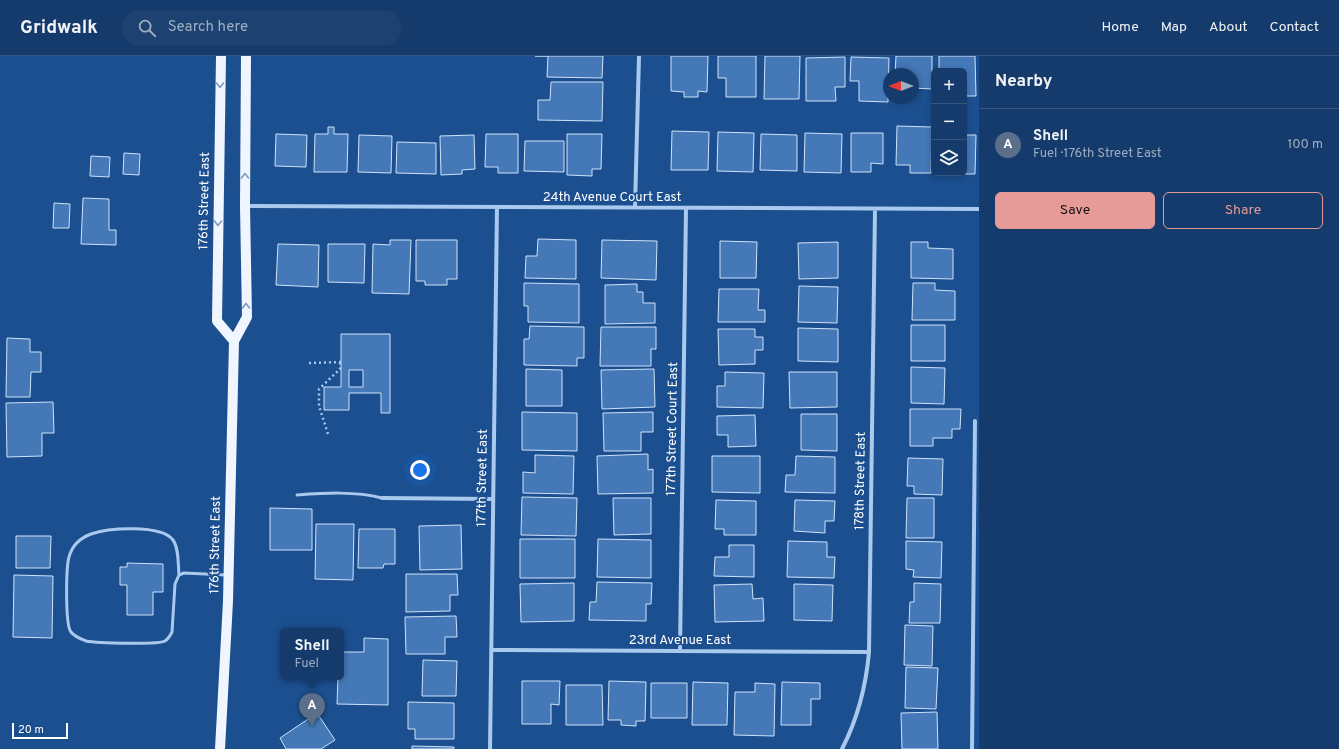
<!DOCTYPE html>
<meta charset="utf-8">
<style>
body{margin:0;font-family:Overpass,sans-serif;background:#1d4271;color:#f1f3f6}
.controls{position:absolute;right:12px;top:12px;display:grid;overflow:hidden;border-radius:6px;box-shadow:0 2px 6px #0003}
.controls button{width:36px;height:36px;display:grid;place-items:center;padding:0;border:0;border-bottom:1px solid #33557e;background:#143b6b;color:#f1f3f6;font:20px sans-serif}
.compass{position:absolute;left:883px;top:12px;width:36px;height:36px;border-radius:50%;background:#143b6b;box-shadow:0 2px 6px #0003;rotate:270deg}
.scale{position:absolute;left:12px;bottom:10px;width:56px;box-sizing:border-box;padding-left:4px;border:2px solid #fff;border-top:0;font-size:11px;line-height:14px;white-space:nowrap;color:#fff;-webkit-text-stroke:3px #1b4f8f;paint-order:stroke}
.you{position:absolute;left:420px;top:414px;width:14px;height:14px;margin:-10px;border:3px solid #fff;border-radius:50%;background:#1a73e8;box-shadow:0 0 0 6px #1a73e833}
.badge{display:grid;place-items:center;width:26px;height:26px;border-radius:50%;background:#e69b98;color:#fff;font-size:13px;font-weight:700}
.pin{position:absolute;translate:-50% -33px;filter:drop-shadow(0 1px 2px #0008)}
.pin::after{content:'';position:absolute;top:21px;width:14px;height:12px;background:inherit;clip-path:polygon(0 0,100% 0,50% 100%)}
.popup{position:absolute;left:280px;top:572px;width:64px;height:52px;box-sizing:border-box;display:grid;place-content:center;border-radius:6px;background:#143b6b;filter:drop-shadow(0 1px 3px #0005);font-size:13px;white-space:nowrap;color:#9dadc1}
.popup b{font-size:15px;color:#f1f3f6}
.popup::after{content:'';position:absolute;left:50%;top:100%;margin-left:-8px;border:8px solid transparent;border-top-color:#143b6b}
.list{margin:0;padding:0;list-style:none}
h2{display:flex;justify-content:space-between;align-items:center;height:52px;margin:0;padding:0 16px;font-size:17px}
h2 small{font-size:13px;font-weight:400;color:#9dadc1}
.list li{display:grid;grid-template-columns:26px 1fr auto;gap:12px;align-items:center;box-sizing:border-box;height:72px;padding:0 16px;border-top:1px solid #33557e}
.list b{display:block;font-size:15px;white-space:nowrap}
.list p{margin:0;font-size:13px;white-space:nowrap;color:#9dadc1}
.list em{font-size:13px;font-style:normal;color:#9dadc1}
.actions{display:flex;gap:8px;padding:12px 16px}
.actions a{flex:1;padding:9px 0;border:1px solid #e69b98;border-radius:6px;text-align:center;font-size:14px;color:#e69b98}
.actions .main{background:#e69b98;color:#111}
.icon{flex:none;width:22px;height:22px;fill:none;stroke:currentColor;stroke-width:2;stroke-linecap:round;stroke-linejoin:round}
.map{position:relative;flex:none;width:979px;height:693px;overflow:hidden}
header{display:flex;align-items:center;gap:24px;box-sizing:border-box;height:56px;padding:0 20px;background:#143b6b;border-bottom:1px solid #33557e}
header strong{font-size:19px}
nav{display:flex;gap:22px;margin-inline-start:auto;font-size:14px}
.search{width:280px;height:36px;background:#1d4271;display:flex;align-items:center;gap:10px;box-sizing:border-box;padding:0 14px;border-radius:22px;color:#9dadc1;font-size:15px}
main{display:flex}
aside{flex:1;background:#143b6b}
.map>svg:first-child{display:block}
</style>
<header>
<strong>Gridwalk</strong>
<div class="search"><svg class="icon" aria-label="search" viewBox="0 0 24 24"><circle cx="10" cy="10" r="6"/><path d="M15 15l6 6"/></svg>Search here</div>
<nav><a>Home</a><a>Map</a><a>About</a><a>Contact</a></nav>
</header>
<main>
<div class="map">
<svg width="979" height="693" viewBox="0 0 979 693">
<rect width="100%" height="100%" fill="#1b4f8f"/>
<path fill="#4478b7" stroke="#cfe3fa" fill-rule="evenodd" d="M535,0H603L602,22L547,21L548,0Z
M671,0H708L707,36L698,35V41H684V36L671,35Z
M718,0H756V41H726V22H718Z
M765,0H800L799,43H764Z
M896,0H932V33L913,32V18H895Z
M939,0H975L976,40H964V15H939Z
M845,1V31H835L836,45H806V2Z
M851,1L889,2L888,46L859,45V25H850Z
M551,26H603L602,65L538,64V44H550Z
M897,70L932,71L931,117H910V109H896Z
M328,71H334V78H348L347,116H314L315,78H328Z
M672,75L709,76L708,114H671Z
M718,76L754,77L753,116L717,115Z
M805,77L842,78L841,117L804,116Z
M851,77H883V108L871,107V116H851Z
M276,78L307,79L306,111L275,110Z
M486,78H518V117H498V111H485Z
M567,78H602L601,113H592V120L567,119Z
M761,78L797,79V115L760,114Z
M359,79L392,80L391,117L358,116Z
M474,79L475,113L462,114V118L441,119L440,80Z
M964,79H976L975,118H939L964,117Z
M525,85H564V116L524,115Z
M397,86L436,87V118L396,117Z
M124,97L140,98L139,119L123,118Z
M91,100L110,101L109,121L90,120Z
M83,142L109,143V174H116V189L81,188Z
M54,147L70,148L69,172H53Z
M538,183L576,184V223L525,222L526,200H537Z
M390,184H411L409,238L372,237L373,188L390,189Z
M416,184H457V223H447V229H425V225H416Z
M602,184L657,185L656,224L601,222Z
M720,185L757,186L756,222H720Z
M838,186V222L799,223L798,187Z
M911,186H928V192L953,193V223L911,222Z
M278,188L319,189L318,231L276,229Z
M328,188H365L364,227L328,226Z
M524,227L579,228V267L528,266V250H524Z
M913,227H935V234L955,235V264H912Z
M637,228V236H643V247H655V267L605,268V229Z
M799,230L838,231L837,267L798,266Z
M719,233H759L758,254H765V266H718Z
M911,269H945V305H911Z
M530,270L584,271V302H577V310L524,309V283H529Z
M601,271H656V293H651V310H600Z
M798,272L838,273V306L798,305Z
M718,273H755V281H763V294H755V308L719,309Z
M341,278H390V357H381V337H349V354H324V331H341ZM349,314H363V331H349Z
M7,282L30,283V296H41V316H31L30,341H6Z
M911,311L945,312L944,348L911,347Z
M526,313L562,314V350H526Z
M654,313L655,351L602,353L601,314Z
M725,316L764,317L763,352L717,351V330H725Z
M789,316H837V351L790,352Z
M53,346L54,377H42V400L7,401L6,347Z
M910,353H961L960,373H952V382H933V390H910Z
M522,356L577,357V395L522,394Z
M653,356V376H641V395H604L603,357Z
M801,358H837V395L801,394Z
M755,359L756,390L728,391V379H717V360Z
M648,398V414L653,413V437L598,438L597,400Z
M535,399L574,400L573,438L523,437V416L535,417Z
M712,400H760V437L712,436Z
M796,400L835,401V437L785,436L786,419H795Z
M908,402L943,403L942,439L914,438V430H907Z
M522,441L577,442L576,480L521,479Z
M613,442H651V478L614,479Z
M907,442H934V482H906Z
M716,444L756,445V479H724V473H715Z
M795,444L835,445L834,465H825V477L794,475Z
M270,452L312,453V494H270Z
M316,468H354L353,524L315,523Z
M461,469L462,513L420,514L419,470Z
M359,473H395V508H384L383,512H358Z
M16,480H51L50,512H16Z
M520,483H575V522H520Z
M598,483L651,484V522L597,521Z
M788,485L827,486V501H835L834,522L787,521Z
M906,485L942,486L941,522L913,521L914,514L906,513Z
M729,489H754V521L714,520L715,501H729Z
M127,507L163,508V536H153V559H127V529H120V511H127Z
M406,518H457L458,539H450V555L406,556Z
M14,519L53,520L52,582L13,581Z
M597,526L652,527L651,548H646V565L589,564L590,546H596Z
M574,527V565L521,566L520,528Z
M914,527L941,528L940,567H909L910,546H914Z
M752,528L753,543L763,542L764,565L715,566L714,529Z
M794,528L833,529L832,565L794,564Z
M456,560L457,581H445V598H406L405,561Z
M905,569L933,570L932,610L904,609Z
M364,582L388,583V649L337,648L338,621H341V596H364Z
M423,604L457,605L456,640H422Z
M906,611L938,612L936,653L905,652Z
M522,625H560L559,649L551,648V668H522Z
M609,625L646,626L645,665H636V670L621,669V664H608Z
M693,626L728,627L727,669H692Z
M782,626L820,627V643H811V669H781Z
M651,627H687V662H651Z
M755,627L775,628L774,680L734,679L735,636H755Z
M566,629H602L603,669H566Z
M408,646L454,647V683H415V673H408Z
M937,656L938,693H902L901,657Z
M317,657L335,684L321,693H286L280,682Z
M412,690L454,691V693H412Z"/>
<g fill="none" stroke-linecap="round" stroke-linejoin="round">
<path stroke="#a9c9ee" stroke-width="2.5" stroke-dasharray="2 3" stroke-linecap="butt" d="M309,307L341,306
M328,378L319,350V333L340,313V306"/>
<path stroke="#a9c9ee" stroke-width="3" d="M297,439C325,437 355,435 382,442
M179,519C178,509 179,492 173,484C161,468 108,472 91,478C80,482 72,490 69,501C66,512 65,569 71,576C75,581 81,583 86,585C96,587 158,589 165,585C168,583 170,580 172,576L175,528L179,519L184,517L226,519"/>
<path stroke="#a9c9ee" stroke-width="4" d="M245,150L979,153
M635,151L639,0
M382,442L493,443
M491,594L869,596
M680,595L686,152
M490,693L497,151
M842,693C858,662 866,630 869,596L875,153
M972,693L975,365"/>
<path stroke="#f0f6ff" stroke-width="10" d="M221,0L217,265L234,285
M220,693L228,545L234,285L247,261L245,150L246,0"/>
</g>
<defs><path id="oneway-chevron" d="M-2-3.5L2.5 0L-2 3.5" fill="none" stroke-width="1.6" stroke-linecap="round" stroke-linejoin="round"/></defs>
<g stroke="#7b9ac1">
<use href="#oneway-chevron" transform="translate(220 29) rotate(90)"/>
<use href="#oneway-chevron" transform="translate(245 120) rotate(-90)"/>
<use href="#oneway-chevron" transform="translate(218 167) rotate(91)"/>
<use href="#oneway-chevron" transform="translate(246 250) rotate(-91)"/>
</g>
<g text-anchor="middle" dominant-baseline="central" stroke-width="3.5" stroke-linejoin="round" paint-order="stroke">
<g font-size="13" fill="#fff" stroke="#1b4f8f">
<text x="612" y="142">24th Avenue Court East</text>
<text transform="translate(205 145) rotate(-89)">176th Street East</text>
<text transform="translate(673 373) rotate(-89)">177th Street Court East</text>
<text transform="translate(483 422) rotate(-89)">177th Street East</text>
<text transform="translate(861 425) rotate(-89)">178th Street East</text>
<text transform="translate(216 489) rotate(-89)">176th Street East</text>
<text x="680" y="585">23rd Avenue East</text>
</g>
</g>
</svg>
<div class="controls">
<button>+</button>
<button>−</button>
<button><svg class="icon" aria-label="layers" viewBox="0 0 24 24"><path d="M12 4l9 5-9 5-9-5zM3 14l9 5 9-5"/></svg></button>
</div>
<svg class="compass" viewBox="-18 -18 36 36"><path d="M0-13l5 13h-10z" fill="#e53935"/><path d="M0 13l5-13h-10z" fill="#9dadc1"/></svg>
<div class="scale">20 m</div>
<div class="you"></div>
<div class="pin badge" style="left:312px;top:670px;background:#5c6f8a">A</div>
<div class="popup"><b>Shell</b>Fuel</div>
</div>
<aside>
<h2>Nearby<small></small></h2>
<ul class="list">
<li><span class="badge" style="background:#5c6f8a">A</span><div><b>Shell</b><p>Fuel · 176th Street East</p></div><em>100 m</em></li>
</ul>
<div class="actions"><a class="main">Save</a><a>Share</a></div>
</aside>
</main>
